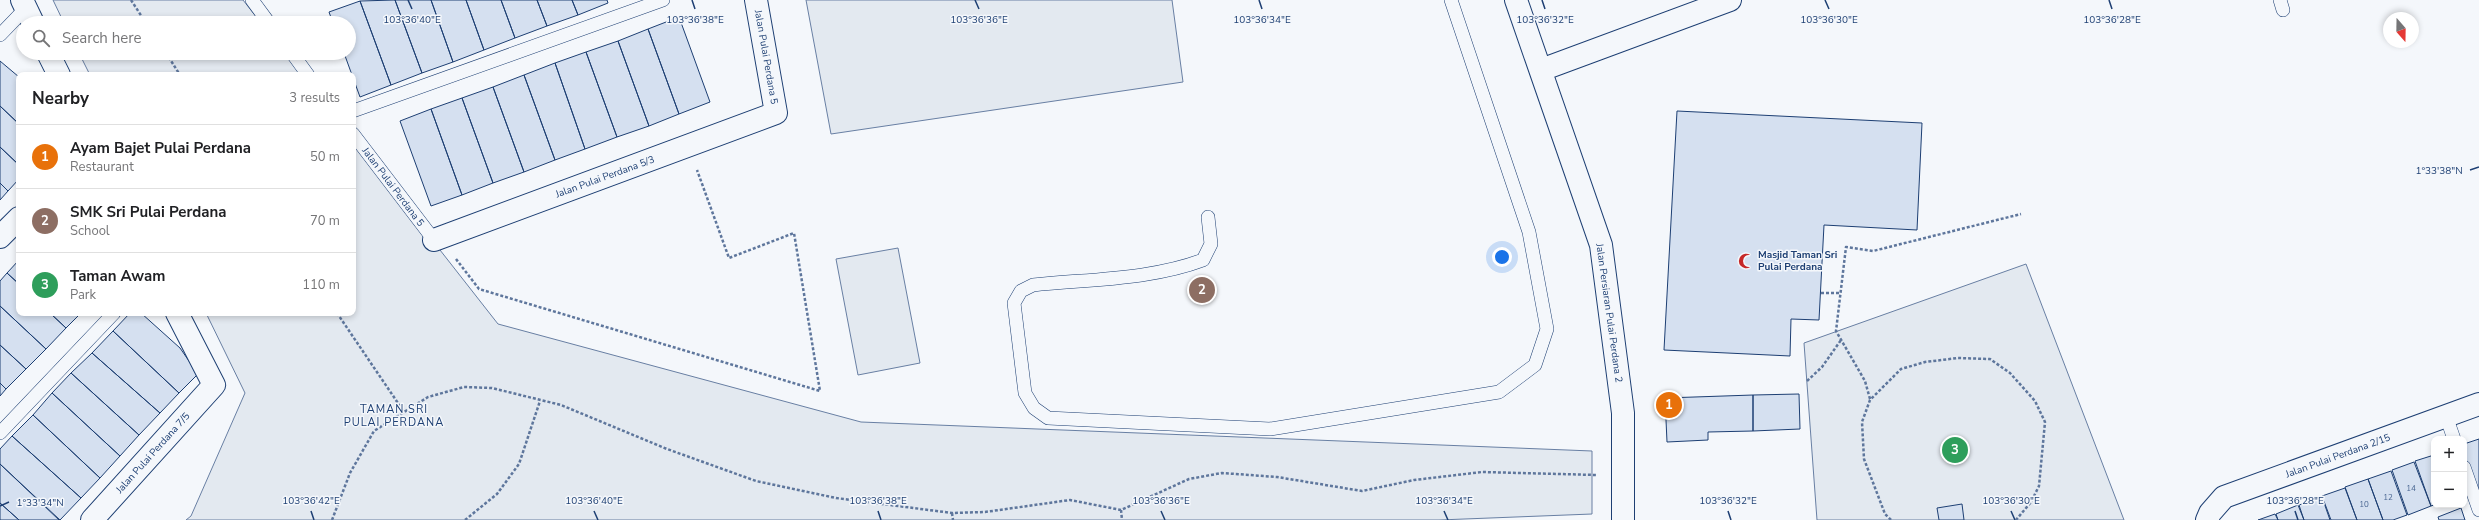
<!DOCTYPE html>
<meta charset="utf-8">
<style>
body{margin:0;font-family:"Nunito Sans",sans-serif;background:#f2f2f2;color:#202124}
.controls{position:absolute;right:12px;bottom:12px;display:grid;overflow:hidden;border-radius:8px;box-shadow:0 2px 6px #0003}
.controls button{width:36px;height:36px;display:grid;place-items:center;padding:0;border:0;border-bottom:1px solid #e0e0e0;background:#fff;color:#202124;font:20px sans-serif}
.compass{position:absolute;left:2383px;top:12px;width:36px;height:36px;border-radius:50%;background:#fff;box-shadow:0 2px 6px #0003;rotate:160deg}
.you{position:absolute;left:1502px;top:257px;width:14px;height:14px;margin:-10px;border:3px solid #fff;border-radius:50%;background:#1a73e8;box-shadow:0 0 0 6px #1a73e833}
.badge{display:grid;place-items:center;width:26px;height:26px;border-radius:50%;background:#0b8043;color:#fff;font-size:13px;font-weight:700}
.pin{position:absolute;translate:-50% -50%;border:2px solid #fff;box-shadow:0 1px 4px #0006}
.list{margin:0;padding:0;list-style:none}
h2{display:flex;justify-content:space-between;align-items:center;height:52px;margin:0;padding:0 16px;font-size:17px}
h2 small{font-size:13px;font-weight:400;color:#757577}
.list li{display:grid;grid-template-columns:26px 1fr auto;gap:12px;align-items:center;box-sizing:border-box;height:64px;padding:0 16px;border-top:1px solid #e0e0e0}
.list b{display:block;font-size:15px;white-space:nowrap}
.list p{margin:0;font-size:13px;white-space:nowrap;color:#757577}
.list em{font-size:13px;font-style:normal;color:#757577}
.icon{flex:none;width:22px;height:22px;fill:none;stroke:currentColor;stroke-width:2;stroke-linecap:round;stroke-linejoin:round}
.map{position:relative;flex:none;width:2479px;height:520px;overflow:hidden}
.search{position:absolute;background:#fff;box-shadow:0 2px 6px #0003;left:16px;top:16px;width:340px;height:44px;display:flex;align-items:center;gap:10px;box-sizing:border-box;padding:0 14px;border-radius:22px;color:#757577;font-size:15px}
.panel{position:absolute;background:#fff;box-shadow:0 2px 6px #0003;left:16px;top:72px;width:340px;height:244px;border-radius:8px}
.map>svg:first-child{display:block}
</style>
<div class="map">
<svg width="2479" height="520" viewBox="0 0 2479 520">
<rect width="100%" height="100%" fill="#f4f7fb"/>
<path fill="#e3e9f0" stroke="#687fa3" d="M53,0H243L261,23H64Z
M806,0H1172L1183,82L831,134Z
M79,53H285L302,75H90Z
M353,139L498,324L861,422L1592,451V514L1439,520H186L191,516L245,393L206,313H353Z
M898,248L920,363L858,375L836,259Z
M2026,264L2124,520H1817L1804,343Z"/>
<path fill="#d5e0f0" stroke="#1d3f73" d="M395,0H431L453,62L422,73Z
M395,0L422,73L391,85L360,1Z
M431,0H466L484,50L453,62Z
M466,0H501L515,38L484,50Z
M501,0H537L547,26L515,38Z
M537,0H572L578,15L547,26Z
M572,0H607L608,3L578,15Z
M360,1L391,85L360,97L344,53H349V23H333L329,12Z
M679,17L710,102L679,114L648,29Z
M648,29L679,114L649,126L618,41Z
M618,41L649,126L617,137L586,52Z
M586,52L617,137L585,149L555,63Z
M0,61L19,77V124L0,106Z
M555,63L585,149L555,160L524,75Z
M524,75L555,160L524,172L493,87Z
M493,87L524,172L493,183L462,98Z
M462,98L493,183L462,195L431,109Z
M0,106L19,124V165L0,147Z
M431,109L462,195L431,206L400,121Z
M1677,111L1922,123L1917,230L1824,225L1819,320L1791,319L1790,356L1664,350Z
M0,147L19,165V179L8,191L0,183Z
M0,183L8,191L0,200Z
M19,260V284L7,273Z
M7,273L19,284V313H50L66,328L46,349L0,306V281Z
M0,306L46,349L26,369L0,345Z
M50,313H81L66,328Z
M130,313H141L180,348L198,374L179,393L113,331Z
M113,331L179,393L160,413L92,353Z
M0,345L26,369L6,389L0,383Z
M92,353L160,413L139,435L71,373Z
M71,373L139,435L120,456L52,393Z
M0,383L6,389L0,396Z
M52,393L120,456L100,478L33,415Z
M1799,394L1800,429L1753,431V395Z
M1753,395V431L1708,432V440L1667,442L1665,398Z
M33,415L100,478L81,498L12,436Z
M12,436L81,498L60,520L0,464V449Z
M2479,439V489L2474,491L2464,462V444Z
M2434,455V505L2431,506L2415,461Z
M2414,462L2431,506L2408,515L2392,470Z
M0,464L59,520H19L0,503Z
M2391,471L2407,515L2393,520H2383L2368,479Z
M2368,479L2383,520H2357L2345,487Z
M2345,488L2357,520H2331L2322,496Z
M2322,497L2330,520H2304L2299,505Z
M0,503L19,520H0Z
M1962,504L1964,520H1939L1937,508Z
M2298,505L2304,520H2278L2276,514Z
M2461,508L2465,520H2439L2438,517Z
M2275,514L2278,520H2258Z"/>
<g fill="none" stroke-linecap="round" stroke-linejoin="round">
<g stroke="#1d3f73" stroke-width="14">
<path id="lane" d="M252,0L269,23
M2280,0L2283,10
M0,35L26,8
M292,53L308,75
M353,111L663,0
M353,134L434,240
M1208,217L1211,244L1203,260C1150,280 1089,279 1033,285L1021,291L1014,303L1025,393L1034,408L1048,418L1270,429L1499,392L1535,365L1547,329L1529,232L1451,0
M2446,416L2454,439
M0,433L114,313
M2464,467L2479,510"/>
</g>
<g stroke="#1d3f73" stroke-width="24">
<path id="street" d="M22,0L33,23
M48,53L59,75
M1541,70L1730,0
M0,237L19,218
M434,240L776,113L756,0
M92,520L214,385L177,313
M2207,520L2210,513L2224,497L2479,404"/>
</g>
<g stroke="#1d3f73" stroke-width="24">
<path id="secondary" d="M1516,0L1601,245L1623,413V520"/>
</g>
<path stroke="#5e769c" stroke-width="2.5" stroke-dasharray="3 2" stroke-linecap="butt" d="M131,0L146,23
M166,53L180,75
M456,259L479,289L820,391L794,233L729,258L697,170
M1821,293H1840
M337,313L404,412
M1807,381L1822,367L1841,340
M1870,399L1865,381L1836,331L1846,247L1873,251L2021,214
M1121,510L1122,520
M952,513L953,520
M332,520L350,473L374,431L428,397L464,387L492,388L561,405L667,449L756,481L836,498L952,513L985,512L1070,500L1121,510L1189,479L1222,473L1277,477L1362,491L1414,480L1482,472L1597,475
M465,520L497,494L519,464L540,401
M1891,520L1885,514L1864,459L1862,422L1870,400L1901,369L1925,362L1958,358L1990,359L2010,373L2035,401L2045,422L2039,486L2031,502L2016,520"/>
<use href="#lane" stroke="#f4f7fb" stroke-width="13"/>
<use href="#street" stroke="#f4f7fb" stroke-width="22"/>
<use href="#secondary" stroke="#f4f7fb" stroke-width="22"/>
</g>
<path fill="none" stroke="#1d3f73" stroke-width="1.5" d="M408,0L412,9M692,0L695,9M975,0L979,9M1259,0L1262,9M1542,0L1545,9M1825,0L1829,9M2109,0L2112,9M2470,170L2479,167M0,506L9,502M311,511L314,520M594,511L598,520M878,511L881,520M1161,511L1165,520M1444,511L1448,520M1728,511L1731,520M2011,511L2015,520M2295,511L2298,520"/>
<defs>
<g id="mosque-bare" transform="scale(1.2)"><path d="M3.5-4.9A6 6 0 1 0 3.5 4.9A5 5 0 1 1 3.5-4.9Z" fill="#c62828" stroke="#f4f7fb" stroke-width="2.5" paint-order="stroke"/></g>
</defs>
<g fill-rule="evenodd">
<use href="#mosque-bare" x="1746" y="261"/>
</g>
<g text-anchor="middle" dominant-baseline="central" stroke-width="3" stroke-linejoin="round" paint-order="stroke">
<g font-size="8" fill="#4b6792">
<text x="2411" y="488">14</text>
<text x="2388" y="497">12</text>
<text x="2364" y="504">10</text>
</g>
<g font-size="10" fill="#1d3f73" stroke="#f4f7fb">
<text transform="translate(766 57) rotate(80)">Jalan Pulai Perdana 5</text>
<text transform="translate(605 177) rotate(-20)">Jalan Pulai Perdana 5/3</text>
<text transform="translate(393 187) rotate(53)">Jalan Pulai Perdana 5</text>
<text transform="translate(1609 313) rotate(82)">Jalan Persiaran Pulai Perdana 2</text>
<text transform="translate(153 453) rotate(-48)">Jalan Pulai Perdana 7/5</text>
<text transform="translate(2338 456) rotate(-20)">Jalan Pulai Perdana 2/15</text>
</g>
<g font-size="10" font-weight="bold" fill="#1d3f73" stroke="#f4f7fb" text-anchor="start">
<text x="1758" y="255">Masjid Taman Sri<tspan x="1758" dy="12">Pulai Perdana</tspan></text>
</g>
<g font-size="11" letter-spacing="1" fill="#1d3f73" stroke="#f4f7fb">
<text x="394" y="409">TAMAN SRI<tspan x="394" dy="13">PULAI PERDANA</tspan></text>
</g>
</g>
<g font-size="10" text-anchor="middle" fill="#1d3f73" stroke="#f4f7fb" stroke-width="3" stroke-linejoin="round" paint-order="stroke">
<text x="412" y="23">103°36'40"E</text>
<text x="979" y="23">103°36'36"E</text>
<text x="695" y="23">103°36'38"E</text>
<text x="1262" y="23">103°36'34"E</text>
<text x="1545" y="23">103°36'32"E</text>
<text x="1829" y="23">103°36'30"E</text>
<text x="2112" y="23">103°36'28"E</text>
<text x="2439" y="174">1°33'38"N</text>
<text x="311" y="504">103°36'42"E</text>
<text x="594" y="504">103°36'40"E</text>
<text x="878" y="504">103°36'38"E</text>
<text x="1161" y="504">103°36'36"E</text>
<text x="1444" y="504">103°36'34"E</text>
<text x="1728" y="504">103°36'32"E</text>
<text x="2011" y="504">103°36'30"E</text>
<text x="2295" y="504">103°36'28"E</text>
<text x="40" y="506">1°33'34"N</text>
</g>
</svg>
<div class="controls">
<button>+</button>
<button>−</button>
</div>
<svg class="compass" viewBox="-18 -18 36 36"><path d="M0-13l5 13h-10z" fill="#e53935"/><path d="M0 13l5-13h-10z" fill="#757577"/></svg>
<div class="you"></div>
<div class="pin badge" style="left:1669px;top:405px;background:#e8710a">1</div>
<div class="pin badge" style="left:1202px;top:290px;background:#8d6e63">2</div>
<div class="pin badge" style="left:1955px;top:450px;background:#2e9e5b">3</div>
<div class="search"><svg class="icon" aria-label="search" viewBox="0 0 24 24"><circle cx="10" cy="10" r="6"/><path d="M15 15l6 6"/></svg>Search here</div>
<section class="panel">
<h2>Nearby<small>3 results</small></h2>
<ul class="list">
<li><span class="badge" style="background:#e8710a">1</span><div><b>Ayam Bajet Pulai Perdana</b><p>Restaurant</p></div><em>50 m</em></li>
<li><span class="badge" style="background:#8d6e63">2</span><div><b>SMK Sri Pulai Perdana</b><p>School</p></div><em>70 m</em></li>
<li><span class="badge" style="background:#2e9e5b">3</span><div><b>Taman Awam</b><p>Park</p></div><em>110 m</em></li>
</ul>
</section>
</div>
